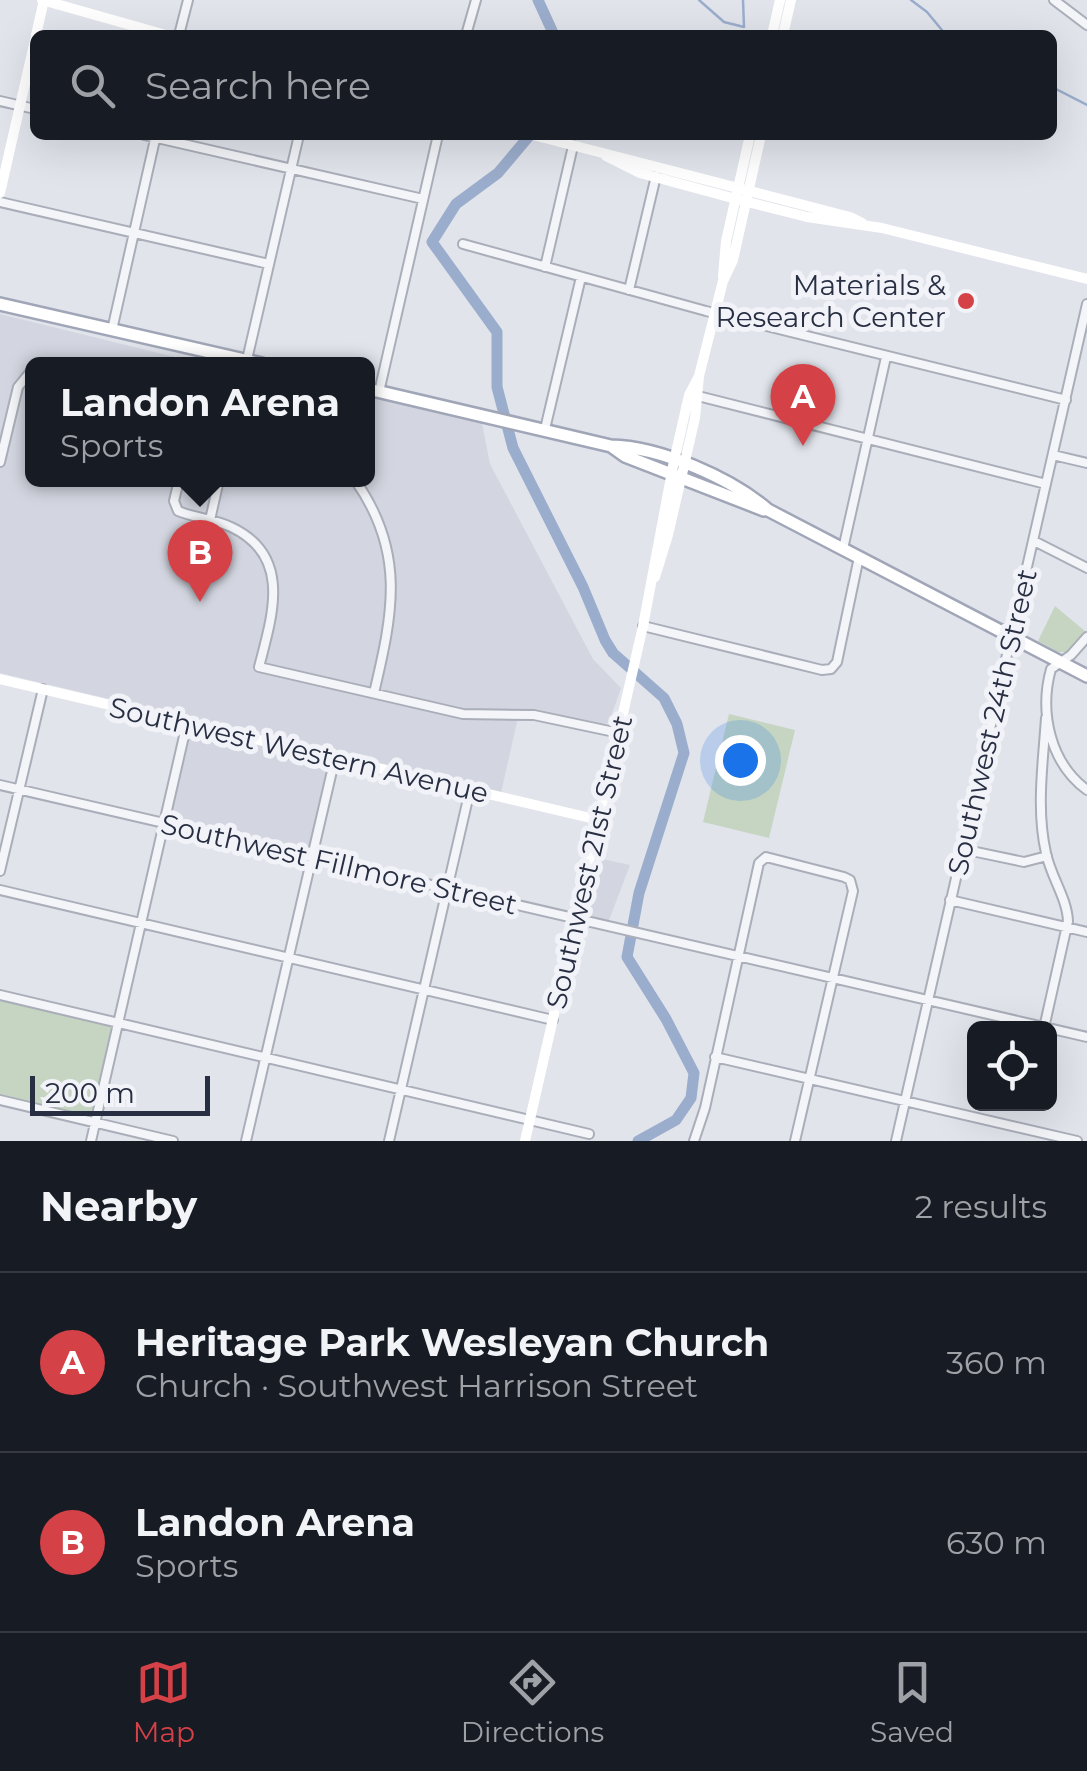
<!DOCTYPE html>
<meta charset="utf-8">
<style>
body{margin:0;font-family:Montserrat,sans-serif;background:#20242c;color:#f1f3f6}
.controls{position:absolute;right:30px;bottom:30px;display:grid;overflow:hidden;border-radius:15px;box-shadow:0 10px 40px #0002}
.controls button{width:90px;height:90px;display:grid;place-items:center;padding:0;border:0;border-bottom:2px solid #363941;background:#171b24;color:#f1f3f6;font:50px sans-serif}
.scale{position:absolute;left:30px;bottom:25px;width:180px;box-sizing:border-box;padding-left:10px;border:5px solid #292f43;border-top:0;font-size:28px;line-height:35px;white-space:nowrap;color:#292f43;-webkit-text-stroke:8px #f1f3f8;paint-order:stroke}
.you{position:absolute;left:740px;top:760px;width:35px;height:35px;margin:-25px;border:8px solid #fff;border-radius:50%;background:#1a73e8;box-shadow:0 0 0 15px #1a73e833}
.badge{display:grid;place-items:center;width:65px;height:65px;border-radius:50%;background:#d44147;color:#fff;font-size:32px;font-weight:700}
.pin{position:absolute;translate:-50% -82px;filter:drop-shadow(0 2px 5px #0008)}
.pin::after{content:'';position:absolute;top:52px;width:35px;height:30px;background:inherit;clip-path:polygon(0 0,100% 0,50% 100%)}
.popup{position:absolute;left:25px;top:357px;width:350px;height:130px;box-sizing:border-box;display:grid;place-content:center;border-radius:15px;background:#171b24;filter:drop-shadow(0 2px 8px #0005);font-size:32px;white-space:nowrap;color:#9ea1a6}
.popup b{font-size:38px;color:#f1f3f6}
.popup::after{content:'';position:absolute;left:50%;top:100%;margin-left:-20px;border:20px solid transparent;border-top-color:#171b24}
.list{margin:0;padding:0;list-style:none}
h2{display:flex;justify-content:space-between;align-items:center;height:130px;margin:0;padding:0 40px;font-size:42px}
h2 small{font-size:32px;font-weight:400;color:#9ea1a6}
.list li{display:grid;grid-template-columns:65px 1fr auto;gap:30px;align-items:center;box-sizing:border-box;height:180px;padding:0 40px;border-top:2px solid #363941}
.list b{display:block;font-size:38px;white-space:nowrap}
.list p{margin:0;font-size:32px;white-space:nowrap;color:#9ea1a6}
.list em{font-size:32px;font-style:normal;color:#9ea1a6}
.icon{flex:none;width:55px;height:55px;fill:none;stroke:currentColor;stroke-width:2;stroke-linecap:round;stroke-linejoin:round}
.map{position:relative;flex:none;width:1087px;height:1141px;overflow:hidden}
.search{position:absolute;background:#171b24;box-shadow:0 10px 40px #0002;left:30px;right:30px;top:30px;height:110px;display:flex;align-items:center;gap:25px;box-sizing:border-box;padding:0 35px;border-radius:15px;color:#9ea1a6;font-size:38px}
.sheet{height:490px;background:#171b24}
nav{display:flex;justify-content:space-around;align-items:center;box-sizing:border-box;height:140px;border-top:2px solid #363941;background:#171b24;font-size:28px;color:#9ea1a6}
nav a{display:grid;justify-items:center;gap:5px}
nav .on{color:#d44147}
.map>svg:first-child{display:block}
</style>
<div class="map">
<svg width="1087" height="1141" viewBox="0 0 1087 1141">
<rect width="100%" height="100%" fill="#e1e4eb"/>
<path fill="#d3d6e0" d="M0,314L195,362L224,364H32V480H368V397L482,423L490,464L593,659L621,688L609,722L604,725L556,715L519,713L501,793L0,673Z
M194,728L328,761L309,852L168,820L188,733Z
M598,858L630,865L608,923L588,918L584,912Z"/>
<path fill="#c5d5c2" d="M1055,606L1086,632L1068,652H1058L1038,641Z
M729,714L795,730L769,838L703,822Z
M0,1000L112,1026L92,1117L0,1094Z"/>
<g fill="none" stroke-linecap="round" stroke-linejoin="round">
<path stroke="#9badcc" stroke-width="2.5" d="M699,0L724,22L744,27L743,0
M911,0L927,12L946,35
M1052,87L1087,105"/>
<path stroke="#9badcc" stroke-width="11" d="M538,0L554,35
M530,135L498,173L456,204L432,242L497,332V387L513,448L583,587L605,640L613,653L664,698L677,724L684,753L639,893L627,957L666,1019L694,1073L691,1098L676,1120L638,1141"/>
<g stroke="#aaaeb9" stroke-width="12">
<path id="street" d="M1054,0L1087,25
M179,35L188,0
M466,35L476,0
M0,101L35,109
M144,135L423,199
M0,202L269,264
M463,244L706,311L1066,400
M545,267L573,146
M629,290L656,176
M112,330L156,135
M246,364L299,135
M379,392L438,135
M694,395L1046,484
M545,429L581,277
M1053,455L1087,463
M0,462L18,387L32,370
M179,480L174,501L178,511C195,518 214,519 231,527C293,556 272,616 259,667L463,714L534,715L619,733
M355,480C406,552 393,613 374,693
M210,520L219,480
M1034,541L1087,568
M843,549L886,357
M643,626L822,670L831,669L837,662L859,557
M1087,637L1071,655L1051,669C1039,712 1050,763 1087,790
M0,785L1087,1037
M962,849L1024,862L1047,856
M0,871L43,689
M0,890L553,1020
M950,900L1087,932
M0,995L589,1134
M1044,1028L1068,921C1067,898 1051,877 1046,853C1036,809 1043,763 1046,718
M715,1057L1077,1141
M0,1100L173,1141
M91,1141L187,723
M246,1141L335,758
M389,1141L470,790
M694,1141L705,1108L759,863L766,857L844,877L850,880L853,891L795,1141
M896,1141L1087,304"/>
</g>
<g stroke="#a0a6b7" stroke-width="16">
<path id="primary" d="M0,304L262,364
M368,389L611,446C660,447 731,478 768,510L1087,676
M611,446L625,456L764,510"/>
</g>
<use href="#street" stroke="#f4f5f8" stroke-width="8"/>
<path stroke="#fff" stroke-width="10" d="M42,0L166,35
M36,35L44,0
M772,35L780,0
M783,35L791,0
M533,135L850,217L862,223
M606,156L640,173L736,199L807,217L882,228L1087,279
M0,193L35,40
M723,276L726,241L750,135
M655,577L668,535L695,418L699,376L723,281L733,260L761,135
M0,679L599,820
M525,1141L643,626L674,461L689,395L699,376"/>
<use href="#primary" stroke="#fff" stroke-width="11"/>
</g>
<circle fill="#d44147" stroke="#f1f3f8" stroke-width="4" cx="966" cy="301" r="10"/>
<g text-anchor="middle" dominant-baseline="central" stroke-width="10" stroke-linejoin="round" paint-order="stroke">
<g font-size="28" fill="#292f43" stroke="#f1f3f8" text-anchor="end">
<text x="946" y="285">Materials &amp;<tspan x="946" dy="32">Research Center</tspan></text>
</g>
<g font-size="28" fill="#292f43" stroke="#f1f3f8">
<text transform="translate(992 722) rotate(-77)">Southwest 24th Street</text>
<text transform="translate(299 750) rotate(13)">Southwest Western Avenue</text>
<text transform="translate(589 862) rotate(-77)">Southwest 21st Street</text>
<text transform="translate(339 864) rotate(13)">Southwest Fillmore Street</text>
</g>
</g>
</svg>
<div class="controls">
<button><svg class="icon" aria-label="locate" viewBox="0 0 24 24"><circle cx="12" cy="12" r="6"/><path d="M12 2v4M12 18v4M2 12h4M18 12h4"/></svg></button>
</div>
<div class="scale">200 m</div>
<div class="you"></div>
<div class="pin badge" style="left:803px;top:446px">A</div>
<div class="pin badge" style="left:200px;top:602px">B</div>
<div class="popup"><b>Landon Arena</b>Sports</div>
<div class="search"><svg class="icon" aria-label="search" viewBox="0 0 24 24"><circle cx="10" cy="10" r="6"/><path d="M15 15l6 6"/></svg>Search here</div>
</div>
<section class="sheet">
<h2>Nearby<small>2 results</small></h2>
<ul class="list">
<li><span class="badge">A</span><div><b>Heritage Park Wesleyan Church</b><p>Church · Southwest Harrison Street</p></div><em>360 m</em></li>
<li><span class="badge">B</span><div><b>Landon Arena</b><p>Sports</p></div><em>630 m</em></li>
</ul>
</section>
<nav>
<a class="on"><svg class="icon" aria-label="map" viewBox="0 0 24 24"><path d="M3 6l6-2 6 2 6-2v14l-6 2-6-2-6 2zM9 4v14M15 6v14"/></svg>Map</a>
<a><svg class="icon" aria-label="directions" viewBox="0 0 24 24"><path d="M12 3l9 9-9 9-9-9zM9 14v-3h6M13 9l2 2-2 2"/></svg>Directions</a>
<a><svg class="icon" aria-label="saved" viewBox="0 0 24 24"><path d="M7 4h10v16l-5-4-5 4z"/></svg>Saved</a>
</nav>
